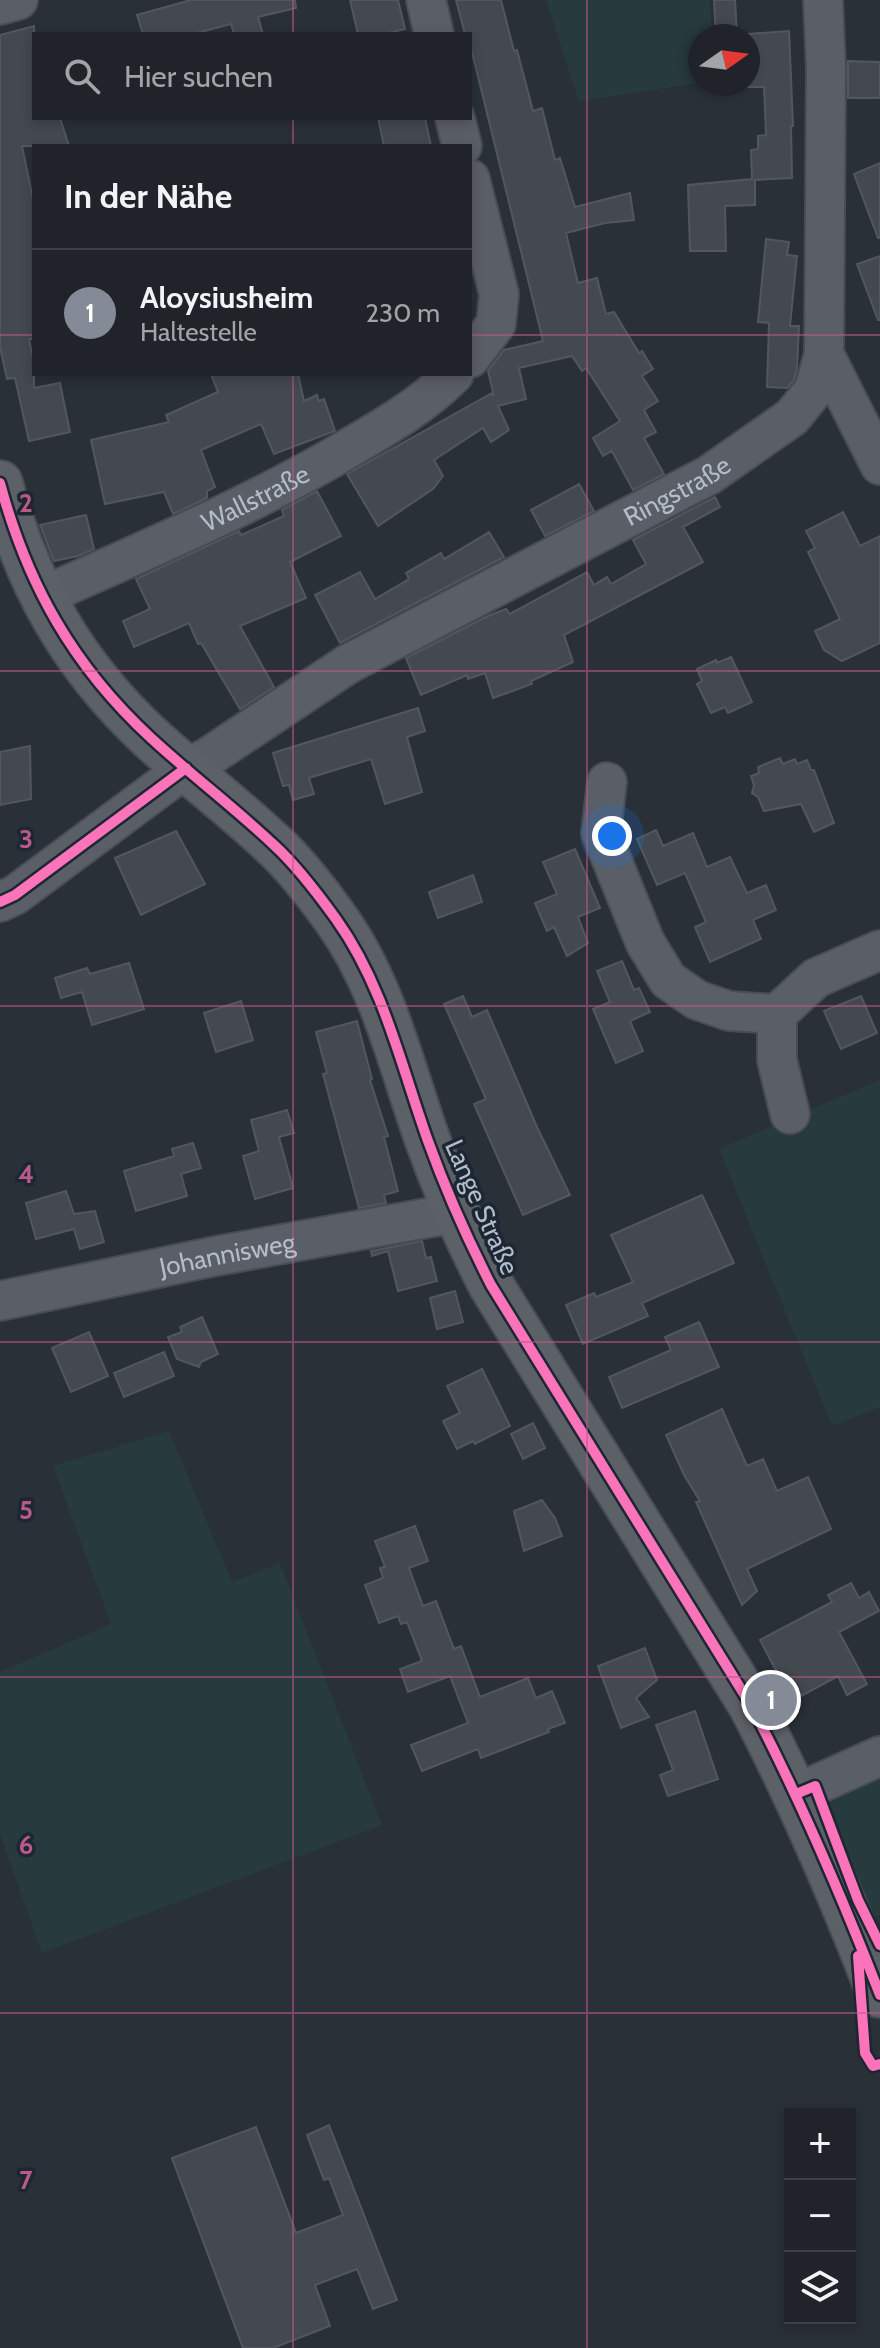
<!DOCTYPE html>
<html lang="de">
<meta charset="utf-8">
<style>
body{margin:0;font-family:Cabin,sans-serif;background:#282c32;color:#f1f3f6}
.controls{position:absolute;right:24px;bottom:24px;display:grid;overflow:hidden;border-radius:0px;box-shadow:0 4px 12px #0003}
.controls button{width:72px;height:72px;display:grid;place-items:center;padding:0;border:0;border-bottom:2px solid #3d4147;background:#20242a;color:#f1f3f6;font:40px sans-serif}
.compass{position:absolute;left:688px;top:24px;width:72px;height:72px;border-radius:50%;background:#20242a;box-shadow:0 4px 12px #0003;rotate:76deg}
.you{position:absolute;left:612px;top:836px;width:28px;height:28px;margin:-20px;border:6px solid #fff;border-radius:50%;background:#1a73e8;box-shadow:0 0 0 12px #1a73e833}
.badge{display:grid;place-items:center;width:52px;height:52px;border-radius:50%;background:#848b96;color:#fff;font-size:26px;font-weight:700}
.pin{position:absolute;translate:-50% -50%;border:4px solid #fff;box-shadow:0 2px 8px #0006}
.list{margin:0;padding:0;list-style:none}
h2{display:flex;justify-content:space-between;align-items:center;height:104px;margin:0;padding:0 32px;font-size:34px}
h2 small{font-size:26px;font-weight:400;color:#a2a4a8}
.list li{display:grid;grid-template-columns:52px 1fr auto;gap:24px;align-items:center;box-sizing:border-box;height:128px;padding:0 32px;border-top:2px solid #3d4147}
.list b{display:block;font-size:30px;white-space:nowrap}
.list p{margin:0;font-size:26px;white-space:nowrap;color:#a2a4a8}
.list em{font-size:26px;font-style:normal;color:#a2a4a8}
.icon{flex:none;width:44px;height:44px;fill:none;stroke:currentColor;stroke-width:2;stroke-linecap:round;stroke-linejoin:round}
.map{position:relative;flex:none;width:880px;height:2348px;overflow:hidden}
.search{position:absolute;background:#20242a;box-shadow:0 4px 12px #0003;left:32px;top:32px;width:440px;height:88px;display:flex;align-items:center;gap:20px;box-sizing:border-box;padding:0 28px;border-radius:0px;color:#a2a4a8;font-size:30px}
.panel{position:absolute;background:#20242a;box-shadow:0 4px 12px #0003;left:32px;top:144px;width:440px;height:232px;border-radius:0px}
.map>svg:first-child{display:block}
</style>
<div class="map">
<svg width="880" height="2348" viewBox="0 0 880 2348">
<rect width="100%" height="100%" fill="#2a3038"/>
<path fill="#273a3e" d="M546,0H710L712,36H700V83L579,101Z
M880,1080V1407L832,1426L719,1149Z
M169,1431L232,1582L280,1563L382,1825L42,1953L0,1834V1672L111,1624L53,1466Z
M880,1774V1915L871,1918L828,1807L839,1790Z"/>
<path fill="#444950" stroke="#52575f" stroke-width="2" d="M191,0H295L296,8L258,17L263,34H234L231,24L193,34H143L137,15Z
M350,0H398L405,29L384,34H358Z
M456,0H501L514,51L517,50L533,111L542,108L555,160L560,158L575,207L630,193L634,220L605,223L566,233L578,283L597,278L606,314L614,312L639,353L642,351L653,369L642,376L658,401L644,410L656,432L644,438L664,474L633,490L612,451L603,456L593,438L620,421L586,368L582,371L572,356L519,368L526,399L498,406L509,430L491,442L483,428L434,460L443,476L433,489L378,526L347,474L492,393L494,396L488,371L504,350L543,341L470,44V34H465Z
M714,0H735L737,36H716Z
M34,26V118H60L69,146H22L34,204V339H29L34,363V388L60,383L70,432L29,441L15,378L7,379L0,347V35Z
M789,31L793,126H791L792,178L755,180V205L725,206L726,251H690L688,185L752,179L751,150L758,149V136L766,135L764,87H748V34Z
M848,61L880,62V98H848Z
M378,118H425L431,146H384Z
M880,163V238H878L854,174Z
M766,239L789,242L787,255L797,256L790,326H799L797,368L794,380L787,388L767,387L769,323L758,322Z
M880,256V320H878L857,264Z
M211,374H298L304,401L317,395L319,401L324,399L335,431L274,454L261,424L201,450L215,487L207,491V498L173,514L164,492L105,504L91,440L169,422L166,415L218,392Z
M579,484L594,511L545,536L531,510Z
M317,491L341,536L290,562L306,598L240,626L274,687L240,709L201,643L198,644L189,623L134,647L123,621L150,609L136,579L239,531L241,535L284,516L282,510Z
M715,497L720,507L683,527L703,562L564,635L573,662L531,681L532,684L493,698L485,673L468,679L467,675L421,695L406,658L488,616L506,609L510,614L587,572L594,585L607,577L611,584L646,564L633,540Z
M843,512L860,546L880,536V643L842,661L824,650L815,631L840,619L808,552L815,548L806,531Z
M86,515L94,549L78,556L54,561L40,525Z
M489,532L504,557L340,643L315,595L360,572L375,599L409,579L406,573L441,553L444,559Z
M731,657L752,702L728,713L725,707L711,713L697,684L702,681L697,669L716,660L717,663Z
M418,708L425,731L407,737L422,792L385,804L371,759L309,778L314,794L293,800L289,785L283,786L273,753Z
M30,746L31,799L0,805V752Z
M780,758L783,764L795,759L797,764L807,760L811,770H814L834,823L814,832L801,804L764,811L758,797L752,793L754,785L751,776L759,773L758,767Z
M656,830L663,846L693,833L707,867L730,857L747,893L766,885L776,910L753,920L761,939L710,962L695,927L706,922L685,873L657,885L637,839Z
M176,831L205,884L141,915L115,858Z
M575,849L600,908L578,917L588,943L567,956L554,927L547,931L535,903L557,894L543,862Z
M473,875L482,902L438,918L429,892Z
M622,961L634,990L639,988L650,1012L630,1021L643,1051L616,1063L593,1009L610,1002L597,971Z
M129,963L144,1009L92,1025L82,992L61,998L55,978L87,968L90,974Z
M463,996L472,1017L487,1010L537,1127L570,1195L523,1215L474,1104L486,1099L444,1004Z
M861,996L877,1033L841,1049L824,1011Z
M241,1001L253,1040L216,1052L204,1013Z
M357,1021L372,1079L370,1080L388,1136L384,1137L398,1191L384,1195L386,1203L359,1208L323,1074L327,1073L316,1032Z
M287,1110L294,1133L279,1137L293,1188L255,1199L243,1156L259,1151L251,1120Z
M193,1143L201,1168L181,1174L187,1196L136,1211L124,1171L174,1156L172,1149Z
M66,1191L74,1214L95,1211L104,1242L80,1249L74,1229L36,1239L26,1203Z
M702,1195L734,1263L642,1303L648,1316L583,1344L566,1305L594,1293L596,1297L633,1282L611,1235Z
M422,1241L426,1258L431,1257L437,1281L398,1291L388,1251L372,1256L371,1251Z
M455,1291L463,1322L437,1329L430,1298Z
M202,1317L218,1354L201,1362L199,1367L177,1359L168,1337L182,1332L180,1327Z
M699,1322L719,1367L622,1408L609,1377L671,1350L665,1337Z
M89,1332L108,1376L71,1392L52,1348Z
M164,1352L174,1376L124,1397L114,1373Z
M482,1369L510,1426L475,1444L473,1441L457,1449L443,1421L460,1413L447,1386Z
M722,1409L747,1466L763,1459L777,1491L808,1477L831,1529L747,1569L757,1591L742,1605L696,1502L700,1501L684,1475L666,1435Z
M533,1423L545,1448L523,1459L511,1434Z
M542,1500L555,1518L562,1536L524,1551L514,1511Z
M415,1526L428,1561L409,1568L423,1606L436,1601L454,1649L461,1646L480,1697L528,1678L536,1698L552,1691L565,1723L548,1729L549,1732L481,1758L478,1749L422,1771L411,1745L468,1723L450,1676L408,1692L400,1669L422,1661L407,1622L401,1624L398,1616L379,1623L365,1585L383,1578L380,1568L385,1567L375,1541Z
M851,1583L859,1598L869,1592L879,1611L839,1632L867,1684L847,1695L838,1676L792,1701L760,1640L832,1602L828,1595Z
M645,1648L657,1680L636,1698L649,1717L621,1728L598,1666Z
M695,1711L718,1779L668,1796L660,1775L673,1770L656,1725Z
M329,2125L397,2300L373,2309L357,2269L315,2285L330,2326L273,2348H243L172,2158L256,2127L296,2233L343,2215L329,2178L324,2180L307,2135Z"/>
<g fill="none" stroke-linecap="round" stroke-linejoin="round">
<g stroke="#484c53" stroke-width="42">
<g id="minor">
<path d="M426,0L434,34"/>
<path d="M0,5L18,0"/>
<path d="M455,118L462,146"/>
<path d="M470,179L499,294L496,324L470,358"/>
<path d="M824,354L880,465"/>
<path id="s1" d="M41,597C143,551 247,508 344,451C382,429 422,406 454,374"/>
<path d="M607,782L601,833L645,942L668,980L697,1000L729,1011L777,1014"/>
<path id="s2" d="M0,902L15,895L186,768L207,758L348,664L709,475L792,417L814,390L824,354L826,68L823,0"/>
<path d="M790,1114L777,1060V1014L816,978L880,950"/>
<path id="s3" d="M0,1301L216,1256L455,1213"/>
<path d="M796,1794L880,1756"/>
</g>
</g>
<g stroke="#484c55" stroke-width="48">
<path id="major" d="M0,483C27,584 73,666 151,738C191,775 235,808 274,845C297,866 318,894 336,919C384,986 401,1066 428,1141C446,1191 467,1238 491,1285L752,1707C801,1801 842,1897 880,1995"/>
</g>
<use href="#minor" stroke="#5a5e66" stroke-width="38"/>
<use href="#major" stroke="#5c6168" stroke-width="44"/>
<g stroke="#1d2633" stroke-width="15">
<path id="cycleway" d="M0,483C27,584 73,666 151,738C191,775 235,808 274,845C297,866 318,894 336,919C384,986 401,1066 428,1141C446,1191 467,1238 491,1285L752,1707C801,1801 842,1897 880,1995
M0,902L15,895L186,768
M796,1794L815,1786L858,1900L880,1945
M858,1956L865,2053L873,2066L880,2064"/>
</g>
<use href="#cycleway" stroke="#fb73b8" stroke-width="10"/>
</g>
<path fill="none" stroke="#bc5a87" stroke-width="2" stroke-opacity="0.55" d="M293,0V34M587,0V2348M293,118V146M0,335H34M470,335H880M293,374V2348M0,671H880M0,1006H880M0,1342H880M0,1677H880M0,2013H880"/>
<g text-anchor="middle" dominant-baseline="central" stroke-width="7" stroke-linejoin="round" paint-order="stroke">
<g font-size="26" fill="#b4bcc9" stroke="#1d2633">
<text stroke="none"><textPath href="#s2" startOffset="794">Ringstraße</textPath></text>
<text stroke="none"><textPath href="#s1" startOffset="236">Wallstraße</textPath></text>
<text transform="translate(482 1207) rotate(66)">Lange Straße</text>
<text stroke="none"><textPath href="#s3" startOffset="232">Johannisweg</textPath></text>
</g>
</g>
<g font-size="26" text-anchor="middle" font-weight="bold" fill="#bc5a87" stroke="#1d2633" stroke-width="7" stroke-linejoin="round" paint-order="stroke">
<text x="26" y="512">2</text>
<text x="26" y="848">3</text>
<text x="26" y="1183">4</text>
<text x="26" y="1519">5</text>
<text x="26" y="1854">6</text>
<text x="26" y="2189">7</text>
</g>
</svg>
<div class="controls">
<button>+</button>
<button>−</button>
<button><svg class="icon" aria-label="layers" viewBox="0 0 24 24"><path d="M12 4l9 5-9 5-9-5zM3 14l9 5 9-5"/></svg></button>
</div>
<svg class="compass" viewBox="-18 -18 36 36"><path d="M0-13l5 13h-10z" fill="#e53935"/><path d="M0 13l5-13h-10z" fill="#a2a4a8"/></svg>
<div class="you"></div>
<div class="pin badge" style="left:771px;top:1700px">1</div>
<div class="search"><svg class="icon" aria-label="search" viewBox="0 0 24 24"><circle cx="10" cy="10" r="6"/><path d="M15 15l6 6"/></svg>Hier suchen</div>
<section class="panel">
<h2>In der Nähe<small></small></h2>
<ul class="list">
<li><span class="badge">1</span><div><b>Aloysiusheim</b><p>Haltestelle</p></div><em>230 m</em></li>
</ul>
</section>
</div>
